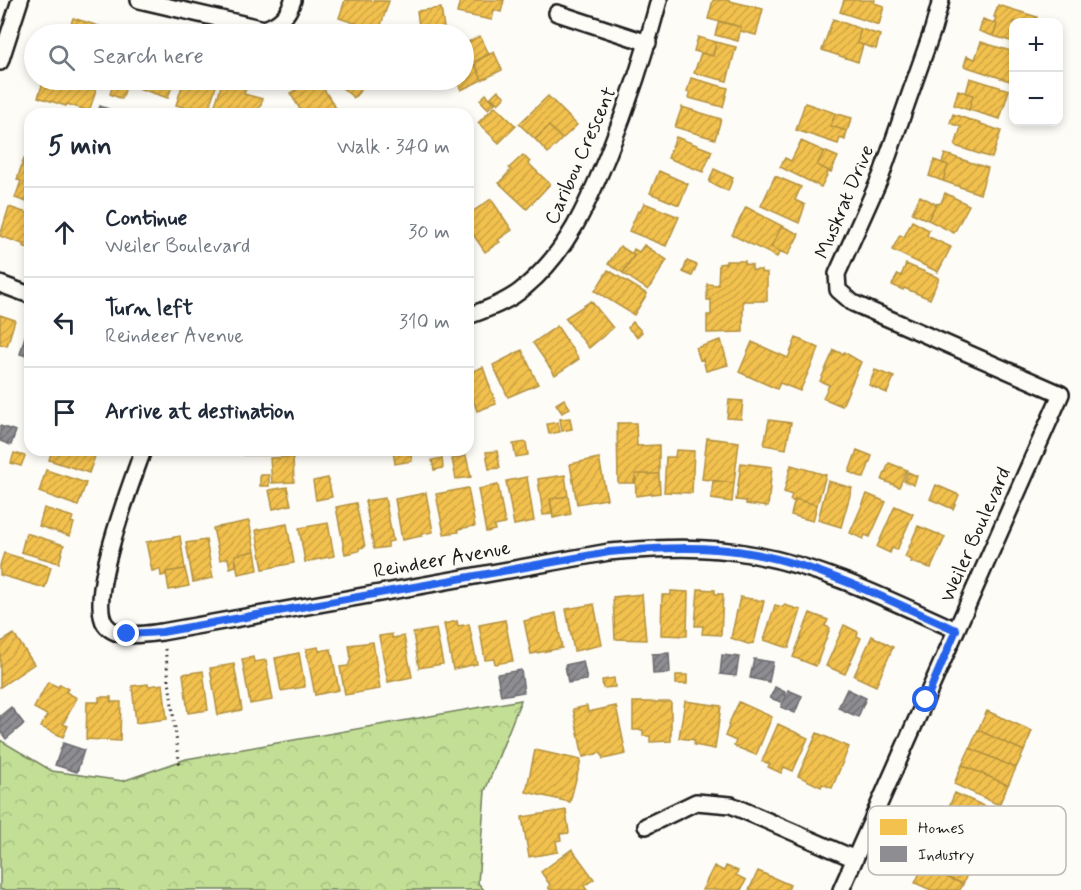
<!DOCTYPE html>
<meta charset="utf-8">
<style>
body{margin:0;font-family:Mynerve,sans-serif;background:#f2f2f3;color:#1f2937}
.controls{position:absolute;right:18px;top:18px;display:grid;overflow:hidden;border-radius:12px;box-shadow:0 3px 9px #0003}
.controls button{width:54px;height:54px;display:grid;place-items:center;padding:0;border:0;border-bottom:2px solid #e0e1e3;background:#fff;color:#1f2937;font:30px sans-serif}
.stop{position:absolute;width:18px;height:18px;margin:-14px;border:4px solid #2563eb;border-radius:50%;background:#fff}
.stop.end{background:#2563eb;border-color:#fff;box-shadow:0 2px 6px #0008}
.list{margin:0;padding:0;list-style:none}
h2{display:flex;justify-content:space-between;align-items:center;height:78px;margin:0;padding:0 24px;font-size:26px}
h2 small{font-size:20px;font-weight:400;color:#747a83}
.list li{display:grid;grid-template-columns:39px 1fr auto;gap:18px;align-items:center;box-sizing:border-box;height:90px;padding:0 24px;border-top:2px solid #e0e1e3}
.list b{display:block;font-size:22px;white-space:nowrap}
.list p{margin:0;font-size:20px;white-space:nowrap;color:#747a83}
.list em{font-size:20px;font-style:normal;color:#747a83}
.icon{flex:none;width:33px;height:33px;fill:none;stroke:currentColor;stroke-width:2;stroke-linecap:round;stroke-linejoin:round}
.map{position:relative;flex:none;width:1081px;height:890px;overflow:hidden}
.search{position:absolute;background:#fff;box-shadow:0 3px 9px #0003;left:24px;top:24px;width:450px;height:66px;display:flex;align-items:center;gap:15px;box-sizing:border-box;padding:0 21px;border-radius:33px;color:#747a83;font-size:22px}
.panel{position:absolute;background:#fff;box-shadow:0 3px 9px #0003;left:24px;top:108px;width:450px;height:348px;border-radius:18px}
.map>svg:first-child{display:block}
</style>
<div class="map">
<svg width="1081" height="890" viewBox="0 0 1081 890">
<defs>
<pattern id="forest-crowns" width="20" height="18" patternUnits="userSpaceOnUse" patternTransform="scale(1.5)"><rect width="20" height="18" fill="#c3df96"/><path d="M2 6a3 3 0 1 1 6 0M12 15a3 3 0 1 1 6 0" fill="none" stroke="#a7bf81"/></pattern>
<pattern id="homes-hatch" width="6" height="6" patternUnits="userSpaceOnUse" patternTransform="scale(1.5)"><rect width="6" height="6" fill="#f2c14e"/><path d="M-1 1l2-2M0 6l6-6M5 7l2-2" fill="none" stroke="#cfa544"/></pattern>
<pattern id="industry-hatch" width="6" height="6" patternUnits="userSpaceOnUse" patternTransform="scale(1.5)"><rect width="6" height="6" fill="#8d8d92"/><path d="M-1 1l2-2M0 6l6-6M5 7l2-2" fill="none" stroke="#727276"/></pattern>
</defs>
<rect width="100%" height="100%" fill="#fdfcf7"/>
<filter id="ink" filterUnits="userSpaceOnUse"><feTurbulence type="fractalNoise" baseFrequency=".0167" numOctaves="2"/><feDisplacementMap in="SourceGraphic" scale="12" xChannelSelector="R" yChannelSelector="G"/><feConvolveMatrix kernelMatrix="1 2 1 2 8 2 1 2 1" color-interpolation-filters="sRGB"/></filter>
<g filter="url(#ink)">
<path fill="url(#forest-crowns)" stroke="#707e59" stroke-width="1.5" d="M521,700L485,791L478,883L484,890H0V740L52,771L123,781L186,759Z"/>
<path fill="url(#homes-hatch)" stroke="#b2903f" stroke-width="1.5" d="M345,0L389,1L379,31L339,18Z
M460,0H504L501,12L494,10L492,20L457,13Z
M713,0H726L763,9L756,35L740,31L741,27L708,19Z
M844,0H875L874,3L884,6L879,25L840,12Z
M998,5L1037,17L1035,22H1014V42L993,36L997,24L994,23L996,17H994Z
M441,8L445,34H420L417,11Z
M73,18L105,28L103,34H68Z
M833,19L861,29L857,43L863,45L858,62L822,50Z
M983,19L997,24L993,36L979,31Z
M719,21L741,27L738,41L715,35Z
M861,29L880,35L876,49L857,43Z
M480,36L489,54L474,62L482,80L461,90L456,80H464V44Z
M698,37L716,42L713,56L694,51Z
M716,42L736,47L727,81L694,73L701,53L713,56Z
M981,42L1014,52V72L1010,81L964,66L967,56L975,59Z
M494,52L502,70L482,80L474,62Z
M691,78L728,88L723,107L689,98L690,93L687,92Z
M970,78L1009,90L1000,119L969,110L973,95L966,93Z
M44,80L52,82L53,80H96L93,89L96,91L89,111L67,104L66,106L38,97Z
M141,80H174L168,98L138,88Z
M184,80H218L207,114L176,105Z
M223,80H238L248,83L244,94L263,99L257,114H212Z
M314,80H318L336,108L327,114H303L290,93Z
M335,80H369L354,98L334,81Z
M114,82L126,87L122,99L110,94Z
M498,90L505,97L498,104L491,97Z
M958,90L973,95L969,110L954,105Z
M486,94L495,103L488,109L480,100Z
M548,96L577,125L562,139L549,126L535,139L519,124Z
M805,103L835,113L831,126L847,131L845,140L840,138L838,144L796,130Z
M495,106L516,126L499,143L478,123Z
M682,107L721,119L715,139L675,127Z
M835,113L852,118L847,131L831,126Z
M953,114L1001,131L992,158L955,146L961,127L950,123Z
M549,126L562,139L548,153L535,139Z
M676,137L712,151L703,172L668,158Z
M801,141L824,151L817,165L829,171L821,187L780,167L785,158L791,161Z
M824,151L838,157L831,172L817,165Z
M945,154L988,168L980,194L943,181L948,165L942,163Z
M523,155L530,162L528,163L550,184L527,209L499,183L511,170L509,168Z
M24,158L30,160V203L15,198L21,181L17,180Z
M934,160L948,165L943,181L929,176Z
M714,169L733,178L728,191L709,182Z
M659,171L688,184L679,205L650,193Z
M775,176L801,187L795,200L805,205L799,223L761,206Z
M945,193L969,205L954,233L928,220L936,204L941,203Z
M920,196L936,204L928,220L912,213Z
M491,199L512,230L498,240L500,242L485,252L468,227V215Z
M644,203L679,217L666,246L629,231L638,211L640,212Z
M9,207L30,214V249L23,246V244L0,236Z
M746,207L782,226L771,247L780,251L777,257L732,235Z
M912,221L929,230L927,236L951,247L938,272L892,250L900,235L904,237Z
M782,226L799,234L788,255L771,247Z
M644,245L667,260L648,290L623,273L634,255L632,253L634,249L639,252Z
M620,246L634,255L623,273L608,264Z
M687,261L697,265L692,276L683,272Z
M726,261H745V264L752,265V270H761V272L767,273V301H743V332L707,333V315H711V300H707V284L718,285L719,264L726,263Z
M906,264L939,278L930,299L904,288L903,290L892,285L898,274L901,276Z
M608,270L647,294L634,315L595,291Z
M591,301L613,328L589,348L565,318Z
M0,315L15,320L7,346L0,344Z
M633,322L642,332L637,337L628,328Z
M557,326L579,359L555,375L533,343Z
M796,338L819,348L800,391L780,383L777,389L739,372L752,342L788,358Z
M721,340L728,365L706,371L703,359L700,360L696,348Z
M522,350L538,384L508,397L493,365Z
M834,350L843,354L844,352L861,362L842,406L823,398L829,385L820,381Z
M483,367L496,404L477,411L468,385V373Z
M875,370L894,377L887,393L869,385Z
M564,399L570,408L562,413L556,404Z
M729,400L743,401L741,419L727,418Z
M570,418L572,429L562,431L560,419Z
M769,420L791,423L786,449L764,445Z
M558,422L560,432L549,434L547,424Z
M617,423H636L637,446L659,445V474H635L636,480H634V483H618Z
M707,438L739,442L734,483L702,479Z
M526,442L528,455L516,457L513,444Z
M52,450H92L91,454L95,456L89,473L49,460Z
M244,450H268V455H244Z
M393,450H410L412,461L395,464Z
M676,450L694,451L692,493L664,492L666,457H675Z
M857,450L872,456L864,478L849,472Z
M497,451L500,468L489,469L486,452Z
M14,453L25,456L21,466L11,463Z
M466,456L471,477L456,479L452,459Z
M293,457L294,482L272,483L270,458Z
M442,458L443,468L434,470L432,460Z
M599,458L607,499L577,504L570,464Z
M741,463L772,467L768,507L746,504V501L736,500Z
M889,463L907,470L899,487L882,480Z
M791,465L826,475L817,505L795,499V502L790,500L792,495L784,492Z
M46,470L86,483L78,506L39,492Z
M908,472L917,476L914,485L904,481Z
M635,474H659L660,493L636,496Z
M260,475H269V486H260Z
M565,475L568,496L550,499L553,514L543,515L538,479Z
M527,477L534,521L514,525L506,481Z
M328,478L332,497L316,500L313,481Z
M713,481L734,483L732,502L711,499Z
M828,481L852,488L841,527L818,520Z
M498,485L505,524L494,526L495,530L486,532L478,489Z
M936,485L959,495L953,509L930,499Z
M287,487L291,505L273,509L269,490Z
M468,488L475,526L458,529L459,532L444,534L436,494Z
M426,493L433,532L422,534V536L402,540L395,499Z
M867,494L886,502L870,537L865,535L863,539L850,533Z
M568,496L571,514L553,518L550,499Z
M385,498L393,541L388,542V547L374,549L365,501Z
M795,499L817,505L813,521L791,515Z
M356,503L365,547L359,548V551L345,554L336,507Z
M895,506L913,514L897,550L892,548L890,553L877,547Z
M44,508L73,517L71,522L74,523L70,536L39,526Z
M249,521L255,551L235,555L236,566L230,568L228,558L220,560L213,528Z
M328,523L334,556L305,562L299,528Z
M287,524L294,563L263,569L256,530Z
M918,526L945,537L931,568L911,562L912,560L905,557Z
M26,533L64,545L59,563L21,552Z
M180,536L185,569L166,572V575L161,576L160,569L152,571L146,542Z
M206,540L213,578L193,582L186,543Z
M255,551L258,570L238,574L235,555Z
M4,553L51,567L45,588L0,575V565Z
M185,569L189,586L169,590L166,572Z
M698,589L715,590V594H723L721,635L702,634L703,626H695Z
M671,591L688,592L687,636L661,635L662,595H671Z
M642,594L646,640L615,639L613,597Z
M740,597L764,601L754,643L748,644L731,638Z
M594,604L602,645L574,651L566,609Z
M775,605L783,607L784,605L801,610L789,648L764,640Z
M556,613L562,648L531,654L524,621Z
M810,613L828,620L825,626L830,628L816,666L793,657Z
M505,620L513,661L495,664L494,659L485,660L479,625Z
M457,621L458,626L469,624L477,664L453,669L444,624Z
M844,625L858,632L857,636L861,638L845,674L826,666Z
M436,629L443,664L419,668L413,633Z
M14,634L34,664L0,687V643Z
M392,634V638L404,636L412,677L388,682L379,636Z
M872,636L893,647L876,686L854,676Z
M373,642L380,689L345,695L340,667L348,666L351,659L349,645Z
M318,647L319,651L331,649L339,690L315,695L306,649Z
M299,653L305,687L281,691L275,658Z
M253,657L254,662L266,660L273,700L250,704L242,659Z
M234,664L242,710L218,715L210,668Z
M203,671L208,710L188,713L183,674Z
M676,675H687V684H676Z
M614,678L615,687L603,688L602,680Z
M48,682L58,687L60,684L68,689L66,692L77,698L63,724L68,726L63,737L41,727L47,715L34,708Z
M148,684V686L163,684L167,719L136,723L132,686Z
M99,697H111V702H121L120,741L86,739L87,702H99Z
M685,701L721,706L715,749L694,745L695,740L679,738Z
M633,702H671V741L650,742V736H643V730H633Z
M739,702L772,717L756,755L734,746L736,741L725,736L729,726L728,725Z
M587,706L588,712L616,706L626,754L603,759L601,753L583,757L573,709Z
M987,711L1032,731L1024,751L978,730Z
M778,724L808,738L793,771L784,767L781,773L768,767L770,764L762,761Z
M978,730L1024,751L1016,768L970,748Z
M817,733L849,747L832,788L822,784L821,787L798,776Z
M970,748L1016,768L1008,785L962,765Z
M535,750L581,760L570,802L526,792Z
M962,765L1008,785L999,805L954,784Z
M955,793L995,811L986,831L946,813Z
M566,810L569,833L560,834L561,840L556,841L558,852L529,857L522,817Z
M572,849L594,879L584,886L587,890H550L548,887L550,885L541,872Z
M930,849L970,867L963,884L923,867Z
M714,866L724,871L726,866L738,871L736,875L746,880L741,890H702Z
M923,867L963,884L960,890H931L915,883Z
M758,871L790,885L788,890H749Z"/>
<path fill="url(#industry-hatch)" stroke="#6b6b6f" stroke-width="1.5" d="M100,106L120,113V114H97Z
M25,336L30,338V357L20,354Z
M0,426L16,431L11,445L0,441Z
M669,653L670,673L653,674L652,654Z
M722,655L739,657L736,676L720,674Z
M754,659L773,662L769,682L750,678Z
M583,661L587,680L568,683L565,665Z
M521,670L524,692L501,696L497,674Z
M775,687L785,692L781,702L770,698Z
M847,689L866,698L858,717L838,708Z
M788,690L802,696L795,713L781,707Z
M11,707L24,724L6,739L0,731V716Z
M63,743L84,750L77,772L55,765Z"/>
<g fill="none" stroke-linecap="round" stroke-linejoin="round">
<g stroke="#1c1c1c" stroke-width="20">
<path id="minor" d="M139,0L264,29C279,24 288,16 293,0
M557,13L648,43
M0,62L20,0
M0,284L30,295
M468,316C487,309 510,301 525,287C567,252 587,205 607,157C628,105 645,54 659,0
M143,450C132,482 87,596 105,624C116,640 146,634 162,632L609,552C657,548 707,545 755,555C826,568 891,601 956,630
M646,826L696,802L731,805L855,859
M841,890L1061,394L853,303L838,290L837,274L881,176L933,29L941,0"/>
</g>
<path stroke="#1c1c1c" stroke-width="3" stroke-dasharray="1.5 4.5" stroke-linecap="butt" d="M165,649L180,768"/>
<use href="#minor" stroke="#fdfcf7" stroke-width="15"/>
</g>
</g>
<g fill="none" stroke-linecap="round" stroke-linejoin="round" filter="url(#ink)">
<path stroke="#2563eb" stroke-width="8" d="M127,634L162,632L609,552C657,548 707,545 755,554C826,568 891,601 956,630L926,700"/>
</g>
<g text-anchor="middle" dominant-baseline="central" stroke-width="6" stroke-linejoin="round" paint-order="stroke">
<g font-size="20" fill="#1c1c1c" stroke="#fdfcf7">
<text transform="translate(581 156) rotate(-66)">Caribou Crescent</text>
<text transform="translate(845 202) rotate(-67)">Muskrat Drive</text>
<text transform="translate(976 535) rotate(-66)">Weiler Boulevard</text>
<text transform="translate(442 560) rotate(-10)">Reindeer Avenue</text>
</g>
</g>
<rect x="868" y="806" width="198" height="69" rx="9" fill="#fdfcf7" stroke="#bab9b5" stroke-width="1.5"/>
<rect x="880" y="819" width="27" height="16" fill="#f2c14e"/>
<rect x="880" y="846" width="27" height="16" fill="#8d8d92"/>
<g font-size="16" fill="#1c1c1c">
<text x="918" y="833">Homes</text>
<text x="918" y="860">Industry</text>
</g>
</svg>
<div class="controls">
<button>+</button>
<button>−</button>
</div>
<div class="stop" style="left:926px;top:700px"></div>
<div class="stop end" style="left:127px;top:634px"></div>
<div class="search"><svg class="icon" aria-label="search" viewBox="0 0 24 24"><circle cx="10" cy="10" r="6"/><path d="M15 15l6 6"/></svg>Search here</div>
<section class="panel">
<h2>5 min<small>Walk · 340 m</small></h2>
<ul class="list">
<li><svg class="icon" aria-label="ahead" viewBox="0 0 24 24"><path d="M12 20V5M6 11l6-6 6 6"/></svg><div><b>Continue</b><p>Weiler Boulevard</p></div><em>30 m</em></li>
<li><svg class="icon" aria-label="left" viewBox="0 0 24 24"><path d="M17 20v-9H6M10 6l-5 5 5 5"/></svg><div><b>Turn left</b><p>Reindeer Avenue</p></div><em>310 m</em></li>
<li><svg class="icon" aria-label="arrive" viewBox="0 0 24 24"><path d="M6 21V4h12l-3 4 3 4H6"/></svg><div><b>Arrive at destination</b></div></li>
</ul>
</section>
</div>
